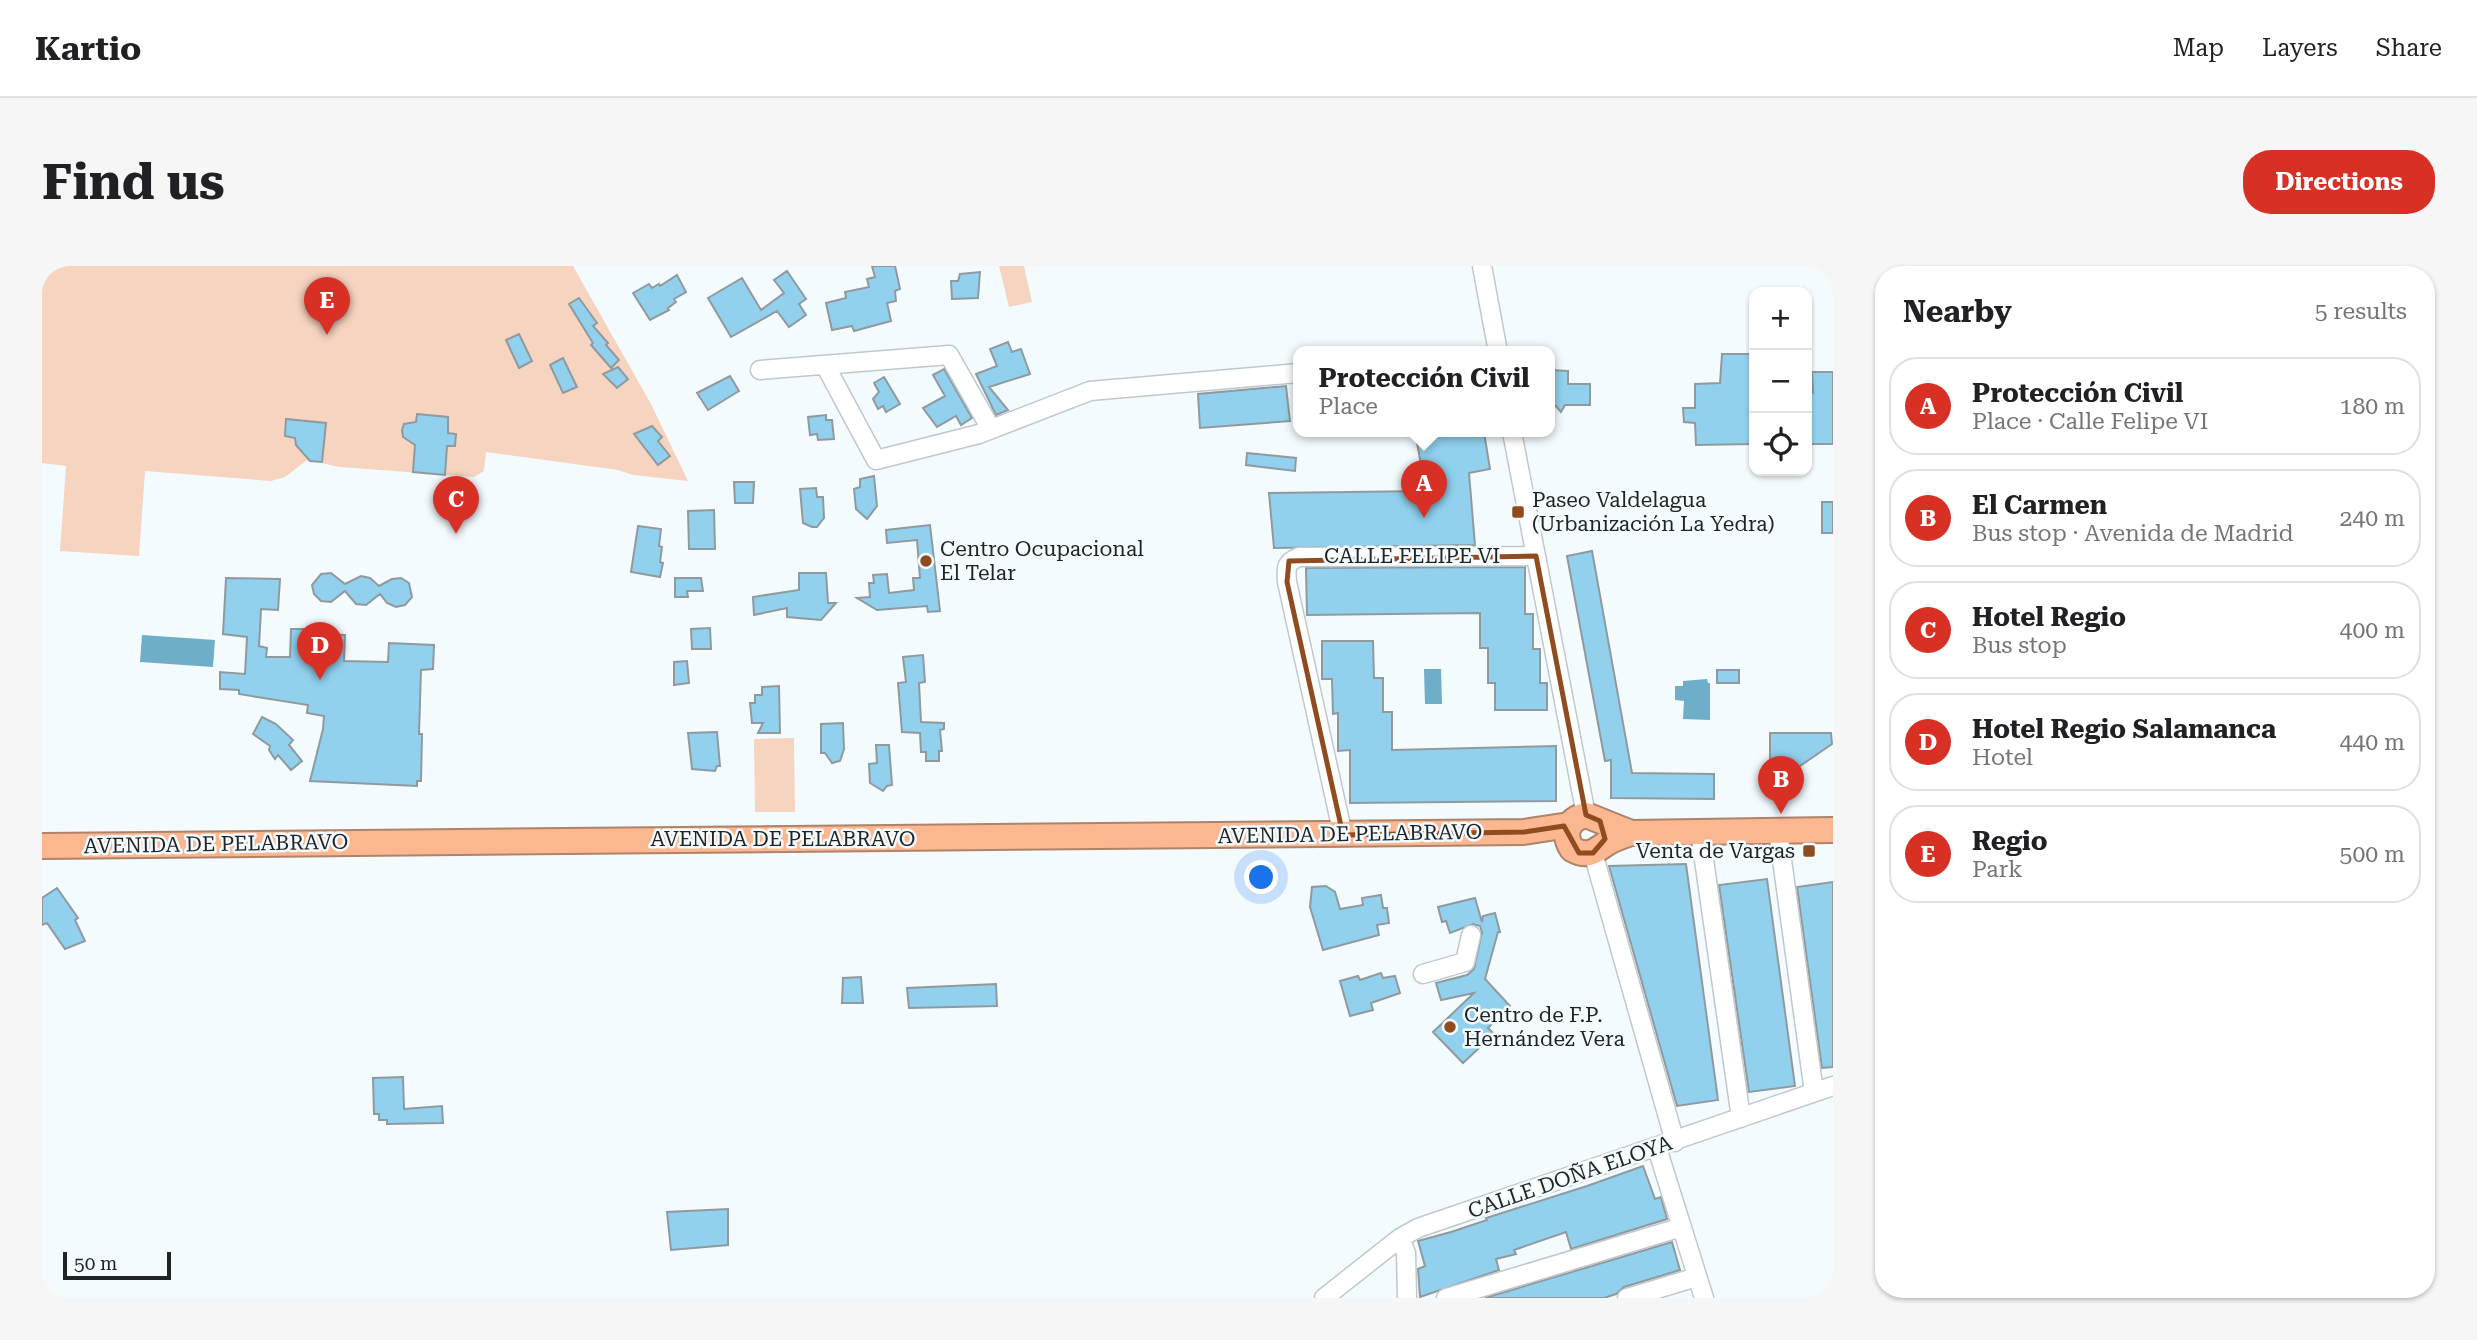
<!DOCTYPE html>
<meta charset="utf-8">
<style>
body{margin:0;font-family:"Roboto Serif",serif;background:#f6f6f6;color:#202124}
.controls{position:absolute;right:21px;top:21px;display:grid;overflow:hidden;border-radius:14px;box-shadow:0 2px 5px #0004}
.controls button{width:63px;height:63px;display:grid;place-items:center;padding:0;border:0;border-bottom:2px solid #e0e0e0;background:#fff;color:#202124;font:35px sans-serif}
.scale{position:absolute;left:21px;bottom:18px;width:108px;box-sizing:border-box;padding-left:7px;border:4px solid #1f2325;border-top:0;font-size:19px;line-height:24px;white-space:nowrap;color:#1f2325;-webkit-text-stroke:5px #f3fbff;paint-order:stroke}
.you{position:absolute;left:1220px;top:612px;width:24px;height:24px;margin:-18px;border:5px solid #fff;border-radius:50%;background:#1a73e8;box-shadow:0 0 0 10px #1a73e833}
.badge{display:grid;place-items:center;width:46px;height:46px;border-radius:50%;background:#d93025;color:#fff;font-size:23px;font-weight:700}
.pin{position:absolute;translate:-50% -58px;filter:drop-shadow(0 2px 4px #0008)}
.pin::after{content:'';position:absolute;top:37px;width:24px;height:21px;background:inherit;clip-path:polygon(0 0,100% 0,50% 100%)}
.popup{position:absolute;left:1251px;top:80px;width:262px;height:91px;box-sizing:border-box;display:grid;place-content:center;border-radius:14px;background:#fff;filter:drop-shadow(0 2px 5px #0005);font-size:23px;white-space:nowrap;color:#757577}
.popup b{font-size:26px;color:#202124}
.popup::after{content:'';position:absolute;left:50%;top:100%;margin-left:-14px;border:14px solid transparent;border-top-color:#fff}
.list{margin:0;padding:0;list-style:none}
h2{display:flex;justify-content:space-between;align-items:center;height:91px;margin:0;padding:0 28px;font-size:30px}
h2 small{font-size:23px;font-weight:400;color:#757577}
.list li{display:grid;grid-template-columns:46px 1fr auto;gap:21px;align-items:center;box-sizing:border-box;height:98px;margin:0 14px 14px;padding:0 14px;border:2px solid #e0e0e0;border-radius:28px}
.list b{display:block;font-size:26px;white-space:nowrap}
.list p{margin:0;font-size:23px;white-space:nowrap;color:#757577}
.list em{font-size:23px;font-style:normal;color:#757577}
.icon{flex:none;width:38px;height:38px;fill:none;stroke:currentColor;stroke-width:2;stroke-linecap:round;stroke-linejoin:round}
.map{position:relative;flex:none;width:1791px;height:1032px;overflow:hidden;border-radius:28px}
header{display:flex;align-items:center;gap:42px;box-sizing:border-box;height:98px;padding:0 35px;background:#fff;border-bottom:2px solid #e0e0e0}
header strong{font-size:33px}
nav{display:flex;gap:38px;margin-inline-start:auto;font-size:24px}
.intro{display:flex;align-items:center;justify-content:space-between;box-sizing:border-box;height:168px;padding:0 42px}
h1{margin:0;font-size:49px}
.button{padding:18px 32px;border-radius:28px;background:#d93025;color:#fff;font-size:24px;font-weight:700}
main{display:flex;gap:42px;padding:0 42px}
aside{flex:1;background:#fff;border-radius:28px;box-shadow:0 2px 5px #0004}
.map>svg:first-child{display:block}
</style>
<header>
<strong>Kartio</strong>
<nav><a>Map</a><a>Layers</a><a>Share</a></nav>
</header>
<div class="intro"><h1>Find us</h1><a class="button">Directions</a></div>
<main>
<div class="map">
<svg width="1791" height="1032" viewBox="0 0 1791 1032">
<rect width="100%" height="100%" fill="#f3fbff"/>
<path fill="#f7d4c0" d="M0,0H531L609,138L646,215L591,209L576,204L444,186L442,205L432,211L298,201L265,194L243,211L229,215L103,205L97,290L18,285L24,200L0,197Z
M957,0H982L990,36L967,41Z
M752,472L753,546H713L712,473Z"/>
<path fill="#6eaec9" d="M100,369L173,374L171,401L98,396Z
M1382,403H1399L1400,438H1383Z
M1665,413L1666,417H1668V454L1641,453L1642,435L1633,434V420H1641V415Z"/>
<path fill="#91d1ee" stroke="#909a9e" stroke-width="2" d="M830,0H853L858,23L853,25L854,35L845,37L849,55L812,65L810,60L790,64L784,37L804,32L803,26L827,21L825,13L833,11Z
M745,5L764,33L757,38L764,49L747,61L735,45L689,71L666,32L700,12L719,44L742,27L732,14Z
M938,6L936,32L910,33L909,15H916L918,8Z
M635,9L644,26L632,33L634,36L626,42L627,44L608,54L591,27L607,18L610,22L617,18L618,20Z
M537,32L555,57L551,60L566,77L564,79L577,94L569,102L549,79L551,77L527,38Z
M477,68L490,95L477,102L464,74Z
M966,76L970,86L979,83L988,108L947,121L966,144L954,149L934,108L955,100L948,83Z
M1680,88H1712V178L1654,179L1653,157L1642,156L1641,142H1653V118L1678,117Z
M521,92L535,121L521,127L508,99Z
M576,101L586,113L575,122L561,108Z
M902,103L930,152L919,159L914,150L895,161L881,142L903,130L891,109Z
M1508,104L1526,105V118H1548V139H1523L1519,146L1512,138L1508,139Z
M1770,106H1791V178H1765V127H1771Z
M688,110L697,125L666,144L655,127Z
M842,111L858,138L844,146L841,140L836,143L831,133L837,126L832,117Z
M1244,120L1248,155L1158,162L1156,128Z
M375,148L406,151V167L414,168L413,180H405L403,209L371,206L373,179L361,171L360,164L362,158L374,156Z
M784,149V154H790L792,173L776,174L775,168L768,169L766,151Z
M244,153L284,157L280,196L268,195L254,179L253,172L243,170Z
M610,160L620,171L616,175L628,190L616,199L592,168Z
M1386,166H1442L1448,203L1427,207L1433,279L1232,282L1227,227L1384,225L1374,172L1386,168Z
M1205,187L1254,192L1253,205L1204,199Z
M832,210L835,240L825,253L814,243L812,223L818,221V213Z
M692,216H712L711,237H693Z
M774,222L775,231H781L782,252L775,261H770L761,257L758,223Z
M1780,236H1791V267H1780Z
M672,244L673,283H647L646,245Z
M888,259L898,345L886,346L885,340L835,344L815,332L828,331L827,317H832L831,309L845,308L847,327L872,324L871,312H878L875,274L845,277L844,264Z
M596,260L619,263L617,280L620,281L618,296L621,297L618,311L589,306Z
M1550,285L1590,507L1672,508V533L1569,532V494L1563,495L1525,290Z
M1483,301V348H1491V383H1498V417H1505V444H1453V417H1446V382H1438V347L1265,349L1264,302Z
M289,307L303,318L319,310L328,312L337,320L350,313L359,312L367,317L370,331L363,339L354,341L345,337L338,328L324,339L314,338L303,325L289,336L279,335L272,328L270,319L279,308Z
M757,307H784L786,337H794L779,354L745,351V342L712,349L711,331L757,324Z
M184,312L238,313L236,344L219,343L217,380L225,382L224,391H248L249,363H261V367L303,369L302,395L346,396L347,377L392,379L391,403L379,404L377,468H380L379,515H375V520L268,515L281,463L282,450L265,447L266,439L197,428V424L178,423V406L203,408L205,371L181,368Z
M633,312H659L661,325H645L646,331H633Z
M668,362L669,383H650L649,363Z
M1280,375H1331L1332,412H1341V446H1350V484L1514,480V535L1308,537V484L1296,485V447L1291,448L1290,413H1280Z
M881,389L883,416L877,417L879,456L902,457V463L898,464L900,485H897V495H884V486H879L878,467L860,466L856,417L864,416L861,391Z
M645,395L647,417L632,419V396Z
M1675,404H1697V417H1675Z
M737,420L738,467H716L721,457H710L708,437H713V429H720V421Z
M220,451L234,458L251,474L247,479L260,495L249,504L236,489L233,493L227,484L228,480L211,468Z
M801,457L802,483L798,495L790,497L783,487H779V458Z
M675,466L678,500H675L673,505L650,503L646,467Z
M1728,467H1789L1790,478L1758,500L1728,501Z
M834,479H847L850,519L845,520L841,525L828,517L827,498L835,497Z
M1644,598L1676,834L1635,840L1567,600Z
M1725,613L1753,820L1707,826L1677,619Z
M1791,616V801L1780,802L1755,621Z
M1284,620L1293,626L1298,643L1321,639L1320,632L1339,629L1341,642H1345L1347,657L1335,659L1337,669L1281,684L1268,641L1270,621Z
M15,622L36,652L33,654L43,675L23,683L5,657L0,659V632Z
M1433,632L1440,656L1441,650L1453,647L1458,666H1456L1443,713L1468,740L1446,762L1452,768L1421,797L1391,766L1432,727L1399,734L1394,717L1425,709L1432,703L1440,666L1438,660L1431,658L1408,667L1404,655L1400,656L1396,641Z
M1339,707L1341,712L1353,710L1358,727L1329,737L1331,744L1308,750L1298,715L1316,710L1318,714Z
M819,711L821,737H800L801,712Z
M954,718L955,740L867,742L865,722Z
M361,811L362,843L400,840L401,857L345,858V854H337V848H332L331,812Z
M1601,900L1613,933L1619,931L1625,953L1529,983L1524,966L1472,984L1474,988L1454,993L1457,1004L1378,1031L1376,1003L1383,1000L1376,975L1409,966L1445,954L1444,952L1545,920Z
M686,943V979L629,984L625,946Z
M1630,976L1638,1004L1582,1021L1574,1028L1562,1032H1443Z"/>
<g fill="none" stroke-linecap="round" stroke-linejoin="round">
<g stroke="#bfc9cd" stroke-width="21">
<path id="minor" d="M1440,0L1456,86
M783,99L834,194L937,168L1048,125L1256,107
M718,104L907,89L949,163
M1470,166L1544,549
M1736,565L1772,826
M1658,566L1699,852
M1301,569L1245,316C1244,302 1243,297 1257,291L1494,290
M1551,587L1633,876
M1381,708L1423,696L1429,669
M1615,882L1662,1032
M1358,972L1364,987L1365,1032
M1282,1032L1358,972L1376,962L1791,820
M1404,1032L1640,961
M1585,1032L1655,1011"/>
</g>
<g stroke="#ae836a" stroke-width="28">
<path id="highway" d="M1589,567C1580,570 1570,573 1562,579C1551,587 1544,591 1530,583C1520,568 1526,553 1544,549L1589,567L1791,564
M0,580L1482,566L1527,559"/>
</g>
<use href="#minor" stroke="#fff" stroke-width="18"/>
<use href="#highway" stroke="#fbb78f" stroke-width="24"/>
</g>
<path fill="none" stroke="#904c1f" stroke-width="5" stroke-linejoin="round" d="M1494,290L1544,549L1558,555L1563,573L1551,587H1537L1522,560L1482,566L1301,569L1245,316L1247,295Z"/>
<g fill="#904c1f" stroke="#f3fbff" stroke-width="2.5">
<rect x="1469" y="239" width="14" height="14" rx="3.5"/>
<circle cx="884" cy="295" r="7"/>
<rect x="1760" y="578" width="14" height="14" rx="3.5"/>
<circle cx="1408" cy="761" r="7"/>
</g>
<g text-anchor="middle" dominant-baseline="central" stroke-width="5" stroke-linejoin="round" paint-order="stroke">
<g font-size="21" fill="#1f2325" stroke="#f3fbff" text-anchor="start">
<text x="1490" y="234">Paseo Valdelagua<tspan x="1490" dy="24">(Urbanización La Yedra)</tspan></text>
<text x="898" y="283">Centro Ocupacional<tspan x="898" dy="24">El Telar</tspan></text>
<text x="1753" y="585" text-anchor="end">Venta de Vargas</text>
<text x="1422" y="749">Centro de F.P.<tspan x="1422" dy="24">Hernández Vera</tspan></text>
</g>
<g font-size="21" fill="#1f2325" stroke="#f3fbff">
<text x="1370" y="290">CALLE FELIPE VI</text>
<text transform="translate(1308 568) rotate(-1)">AVENIDA DE PELABRAVO</text>
<text x="741" y="573">AVENIDA DE PELABRAVO</text>
<text transform="translate(174 578) rotate(-1)">AVENIDA DE PELABRAVO</text>
<text transform="translate(1528 911) rotate(-19)">CALLE DOÑA ELOYA</text>
</g>
</g>
</svg>
<div class="controls">
<button>+</button>
<button>−</button>
<button><svg class="icon" aria-label="locate" viewBox="0 0 24 24"><circle cx="12" cy="12" r="6"/><path d="M12 2v4M12 18v4M2 12h4M18 12h4"/></svg></button>
</div>
<div class="scale">50 m</div>
<div class="you"></div>
<div class="pin badge" style="left:1382px;top:252px">A</div>
<div class="popup"><b>Protección Civil</b>Place</div>
<div class="pin badge" style="left:1739px;top:548px">B</div>
<div class="pin badge" style="left:414px;top:268px">C</div>
<div class="pin badge" style="left:278px;top:414px">D</div>
<div class="pin badge" style="left:285px;top:69px">E</div>
</div>
<aside>
<h2>Nearby<small>5 results</small></h2>
<ul class="list">
<li><span class="badge">A</span><div><b>Protección Civil</b><p>Place · Calle Felipe VI</p></div><em>180 m</em></li>
<li><span class="badge">B</span><div><b>El Carmen</b><p>Bus stop · Avenida de Madrid</p></div><em>240 m</em></li>
<li><span class="badge">C</span><div><b>Hotel Regio</b><p>Bus stop</p></div><em>400 m</em></li>
<li><span class="badge">D</span><div><b>Hotel Regio Salamanca</b><p>Hotel</p></div><em>440 m</em></li>
<li><span class="badge">E</span><div><b>Regio</b><p>Park</p></div><em>500 m</em></li>
</ul>
</aside>
</main>
